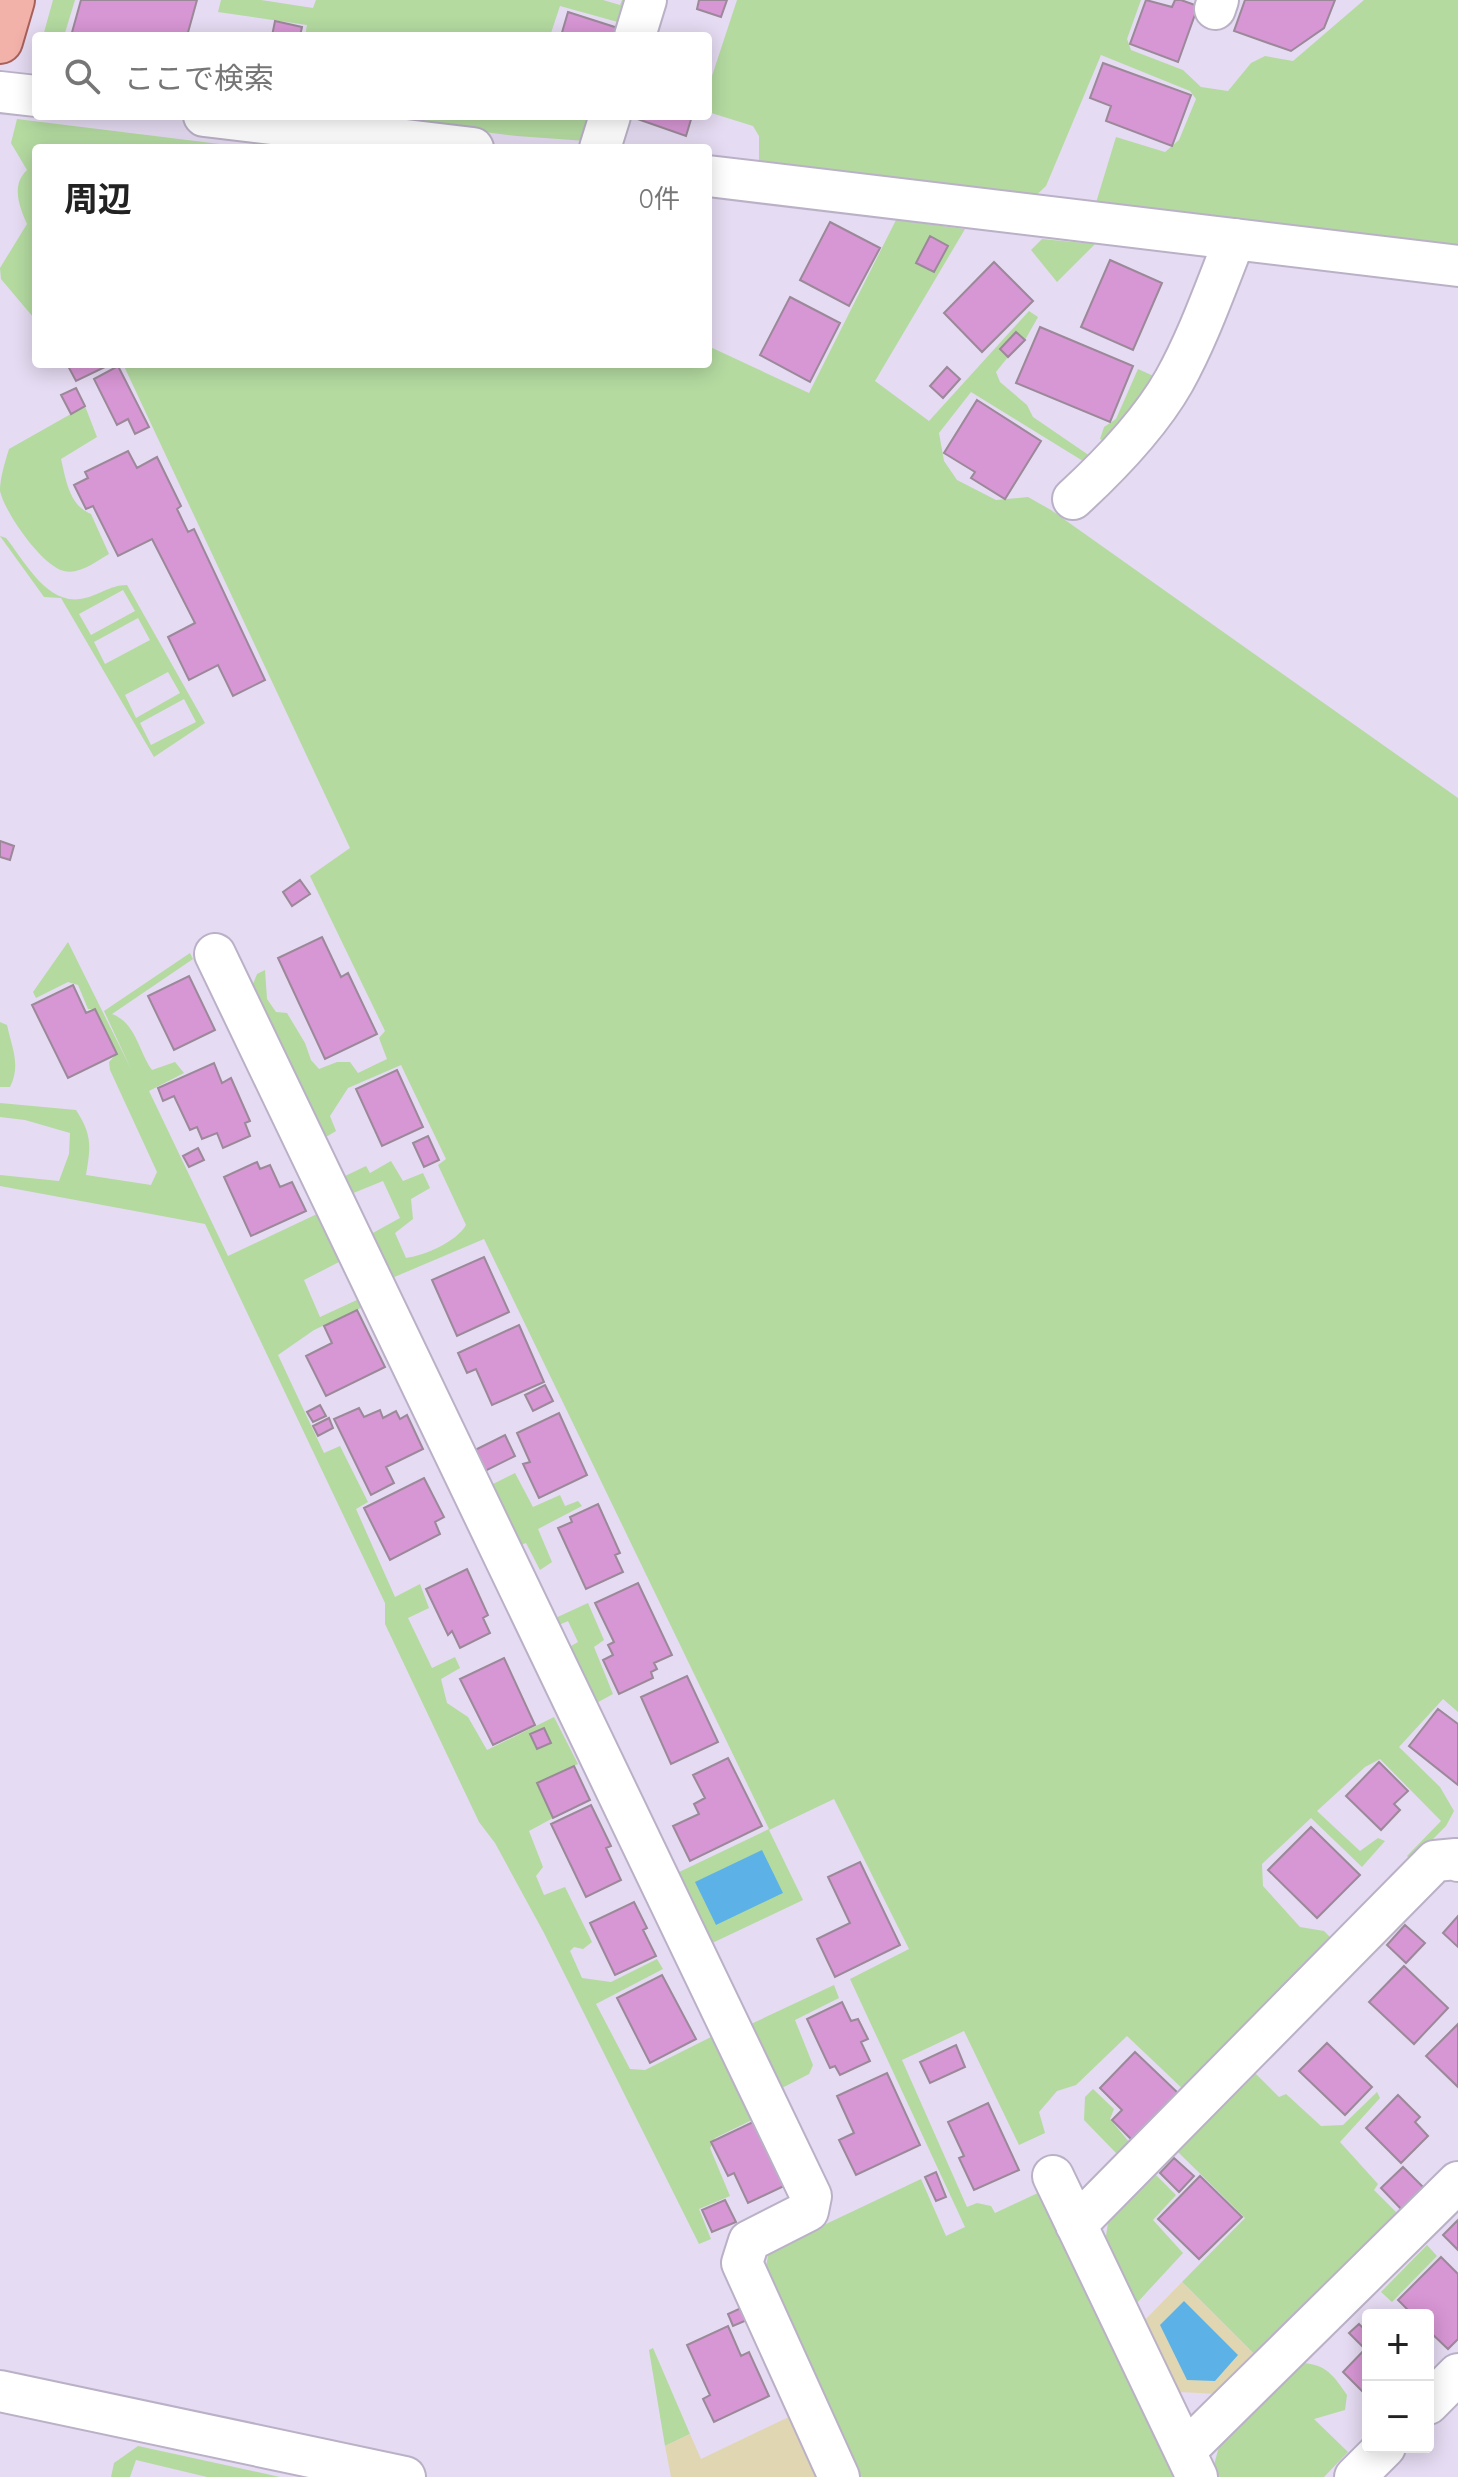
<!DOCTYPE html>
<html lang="ja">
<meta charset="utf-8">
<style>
body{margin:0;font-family:Quicksand,"Noto Sans JP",sans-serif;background:#f6f6f6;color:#222}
.controls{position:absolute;right:24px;bottom:24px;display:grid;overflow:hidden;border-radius:8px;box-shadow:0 4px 20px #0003}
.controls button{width:72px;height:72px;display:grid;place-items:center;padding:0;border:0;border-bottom:2px solid #e0e0e0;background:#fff;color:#222;font:40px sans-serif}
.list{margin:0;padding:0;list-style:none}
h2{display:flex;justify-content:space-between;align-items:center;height:104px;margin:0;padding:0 32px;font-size:34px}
h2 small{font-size:26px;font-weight:400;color:#767676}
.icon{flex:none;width:44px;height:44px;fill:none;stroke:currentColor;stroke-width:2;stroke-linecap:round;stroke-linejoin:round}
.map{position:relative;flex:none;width:1458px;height:2477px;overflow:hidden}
.search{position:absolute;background:#fff;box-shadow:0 4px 20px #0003;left:32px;top:32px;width:680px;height:88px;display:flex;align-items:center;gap:20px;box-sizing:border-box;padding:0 28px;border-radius:8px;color:#767676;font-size:30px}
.panel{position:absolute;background:#fff;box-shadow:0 4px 20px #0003;left:32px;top:144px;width:680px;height:224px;border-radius:8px}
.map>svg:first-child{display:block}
</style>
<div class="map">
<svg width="1458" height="2477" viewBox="0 0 1458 2477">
<rect width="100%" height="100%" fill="#e5dbf2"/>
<path fill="#b4daa0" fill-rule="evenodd" d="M53,0H75L64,36H43Z
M221,0H261L313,8L316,0H603L620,5L622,0H627L625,24L560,6L550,36H305L307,25L218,12Z
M737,0H1141L1127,39L1131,50L1183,70L1201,87L1228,91L1251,63L1265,56L1293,61L1364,0H1458V250L1095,206L1116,137L1165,152L1179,140L1196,99L1190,91L1101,55L1046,186L1032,199L759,164V136L753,126L708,112V88Z
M355,116H594L586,141L517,136Z
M17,119L252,148H36V316L33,317L1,279L0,268L27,224C19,206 11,185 27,170L11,143Z
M896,220L965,229L875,381L929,421L1029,311L1038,317L1025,340L1016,332L1000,349L1008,357L996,372L1000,382L1027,405L1033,417L1090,456L1083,461L971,392L939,433L944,461L957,480L996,500L1028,497L1051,510L1458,798V1712L1443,1699L1399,1747L1440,1787L1454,1811L1446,1826L1411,1861L1407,1856L1441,1821L1380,1759L1365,1767L1317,1811L1360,1851L1378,1838L1385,1841L1362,1867L1311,1818L1262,1864L1263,1886L1300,1927L1324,1931L1333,1940L1185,2091L1127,2036L1076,2085L1057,2091L1039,2112L1045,2133L1019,2145L964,2031L902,2060L967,2207L977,2203L991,2206L995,2213L1040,2192L1178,2477H857L764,2276L769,2251L921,2179L946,2236L965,2227L850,1979L909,1949L834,1799L769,1830L803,1900L708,1945L675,1874L769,1829L484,1239L392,1278L371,1234L400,1218L383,1181L351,1194L343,1177L366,1166L370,1173L391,1161L403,1181L423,1173L430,1188L411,1199L413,1219L395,1233L406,1258C426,1255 456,1242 466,1225L438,1165L446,1159L401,1065L348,1088L330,1116L336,1131L326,1137L253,984L257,974L265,970L267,999L276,1012L287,1013L305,1043L311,1060L319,1069L337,1062H350L358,1073L387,1059L379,1038L385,1031L310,876L350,848L123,364H708V346L809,393Z
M1042,239L1095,244L1057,282L1031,250Z
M1138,369L1158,378L1107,442L1100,439L1104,427L1116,419Z
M85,406L97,437L61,459C66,480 69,505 91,514L109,554C97,561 79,575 64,571C42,566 5,513 0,491C0,478 5,462 9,449Z
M0,536L6,538C24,560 46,604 80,599C97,597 109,585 127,585L205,723L154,757L61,598L44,597ZM123,590L135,611L91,635L79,614ZM138,618L150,640L105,664L94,642ZM168,672L180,693L136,718L125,695ZM184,699L196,722L151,745L140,723Z
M68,942L131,1069L104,1011L190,953L193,959L112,1014C136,1023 138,1050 152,1070L175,1062L184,1073L149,1091L228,1256L317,1214L339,1262L304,1280L320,1317L359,1299L363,1307L314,1330L278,1355L324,1453L340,1446L368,1502L356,1509L395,1597L420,1584L429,1608L408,1618L432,1668L455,1657L460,1668L441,1679L447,1703L468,1717L487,1750L554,1717L578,1764L537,1784L553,1818L529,1831L543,1867L536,1876L544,1895L565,1887L592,1942L583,1949L574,1947L570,1951L582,1978L611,1982L657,1959L663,1969L596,2004L630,2069L645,2070L715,2035L754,2119L715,2138L710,2148L730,2196L699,2209L711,2239L699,2244L544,1933L495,1843L479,1822L385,1624V1603L205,1224L0,1186V1175L59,1181L69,1154L70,1133L25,1120L0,1117V1103L76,1110C92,1135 91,1145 86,1175L151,1185L157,1172L110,1070L109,1062L117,1053L95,1009H88L78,985L68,982L36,998L33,992Z
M0,1022L7,1025C12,1048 21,1065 10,1087H0Z
M515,1473L533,1507L560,1495L565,1506L578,1501L582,1506L538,1529L552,1562L540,1570L526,1543L515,1547L487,1487Z
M588,1603L604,1640L594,1647L613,1694L591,1706L564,1650L578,1642L568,1621L552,1628L551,1620Z
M834,1985L839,1998L795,2020L813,2065L809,2074L782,2088L751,2024Z
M1254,2072L1279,2097L1286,2094L1321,2126L1343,2125L1377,2092L1380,2098L1340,2142L1378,2184L1374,2190L1398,2214L1257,2357L1182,2282L1245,2218L1178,2152Z
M1093,2089L1114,2109L1110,2119L1129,2142L1117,2154L1084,2120L1085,2097Z
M1154,2173L1176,2195L1153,2220L1183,2253L1135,2305L1106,2236L1109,2216Z
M1427,2245L1437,2256L1392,2302L1381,2292Z
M653,2348L690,2434L665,2446L649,2350Z
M1302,2363C1326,2364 1334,2376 1347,2395L1345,2410L1314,2419L1348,2452L1324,2477H1215L1212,2472L1220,2443Z
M138,2446L280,2477H207L136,2460L130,2477H111L114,2463Z"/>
<path fill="#e0d7b2" d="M1182,2282L1257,2357L1219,2394L1179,2392L1143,2322Z
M793,2415L821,2477H671L665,2446L690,2434L701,2459Z"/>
<path fill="#5cb2e7" d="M762,1850L783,1893L716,1925L695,1882Z
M1184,2301L1238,2355L1215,2381L1187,2380L1160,2325Z"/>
<path fill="#d796d4" stroke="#9b8899" stroke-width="2" d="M81,0H197L187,36H71Z
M699,0H727L721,17L697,9Z
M1146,0L1172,7L1175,0H1181L1198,6L1178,62L1130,44Z
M1245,0H1335L1324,28L1291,51L1234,31Z
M568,12L621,29L619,36H561Z
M275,21L302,27L300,36H272Z
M1103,63L1191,95L1172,146L1106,121L1111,106L1090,98Z
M629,116H692L686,136Z
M830,222L880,248L849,306L800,280Z
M930,236L948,246L934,272L916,263Z
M1110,260L1162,283L1133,350L1081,327Z
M994,262L1033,301L982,352L944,313Z
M790,297L840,323L810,382L760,355Z
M1040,327L1133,366L1110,422L1016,383Z
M1016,332L1025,340L1008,357L1000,349Z
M67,364H111L76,381Z
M118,366L149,427L135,434L128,419L117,425L94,379Z
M947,367L960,379L943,398L930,386Z
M76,388L85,406L71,414L61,395Z
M977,400L1041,441L1005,499L971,478L975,472L944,453Z
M128,451L137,468L157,457L181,506L177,509L188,532L194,529L265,680L233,696L218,665L189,680L168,637L195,623L152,539L118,556L93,506L86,509L74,485L88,478L85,472Z
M0,841L14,846L10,860L0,857Z
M300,880L310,894L292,906L283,892Z
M322,937L341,977L348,973L377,1034L325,1059L278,958Z
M189,976L215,1030L174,1050L148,996Z
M73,985L86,1013L95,1009L117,1054L68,1078L32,1005Z
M214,1063L222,1083L231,1078L250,1121L245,1123L250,1136L223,1148L217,1133L202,1139L197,1127L190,1130L174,1096L163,1101L158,1088Z
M397,1070L423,1127L382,1146L356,1089Z
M428,1136L439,1160L424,1167L413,1143Z
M198,1148L204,1160L189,1167L183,1156Z
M257,1162L260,1169L270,1165L280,1187L292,1182L306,1211L251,1236L224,1177Z
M484,1257L509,1312L457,1336L432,1280Z
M357,1310L385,1367L326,1396L306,1356L332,1343L324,1326Z
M519,1325L544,1382L492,1405L476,1369L467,1373L458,1353Z
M545,1385L553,1401L533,1411L525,1395Z
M320,1405L326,1416L313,1422L307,1412Z
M359,1408L364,1417L380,1410L383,1418L396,1411L400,1419L407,1415L423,1449L386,1467L394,1483L371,1495L334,1419Z
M559,1413L587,1475L539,1498L523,1464L530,1462L517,1433Z
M329,1418L333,1428L318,1436L313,1426Z
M505,1435L515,1456L485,1471L475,1450Z
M424,1478L444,1517L435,1522L440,1534L390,1560L364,1508Z
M598,1504L620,1553L615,1555L623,1572L586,1589L558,1528L572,1522L570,1517Z
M467,1569L488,1615L483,1618L490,1633L460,1648L452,1631L448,1635L426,1589Z
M638,1583L672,1655L654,1663L657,1669L651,1672L653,1678L619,1694L603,1660L613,1655L608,1645L614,1642L595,1603Z
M504,1658L535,1725L493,1745L460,1679Z
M687,1676L718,1742L671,1764L641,1697Z
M1438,1709L1458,1724V1785L1409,1746Z
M544,1728L551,1743L537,1749L530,1734Z
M728,1758L762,1826L690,1861L673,1826L699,1814L694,1804L705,1798L693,1775Z
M1379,1762L1408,1791L1394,1804L1400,1810L1381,1830L1346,1796Z
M574,1766L590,1800L553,1818L537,1783Z
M591,1805L611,1846L606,1848L621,1880L586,1897L551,1824Z
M1311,1827L1360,1875L1317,1918L1268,1870Z
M860,1862L900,1945L835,1977L817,1939L850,1923L828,1877Z
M634,1902L647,1928L643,1930L656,1956L615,1975L590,1923Z
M1458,1916V1947L1443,1933Z
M1405,1925L1425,1943L1406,1963L1387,1945Z
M1404,1966L1448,2008L1414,2044L1369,2002Z
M662,1975L696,2039L650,2063L617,1998Z
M842,2002L851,2021L858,2019L868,2039L861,2042L870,2061L840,2075L835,2066L830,2068L807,2019Z
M1458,2024V2087L1426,2056Z
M1327,2043L1372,2087L1345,2115L1299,2071Z
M956,2045L965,2067L930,2083L920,2062Z
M1135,2052L1178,2093L1132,2140L1112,2120L1122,2110L1100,2088Z
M887,2073L920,2145L856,2175L839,2140L854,2133L837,2096Z
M1398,2095L1420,2117L1415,2122L1428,2136L1401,2163L1366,2128Z
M988,2103L1019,2170L974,2190L959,2158L964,2156L948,2122Z
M753,2122L784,2186L748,2203L734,2173L728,2176L711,2142Z
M1174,2158L1194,2176L1179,2192L1160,2173Z
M1403,2167L1425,2189L1403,2211L1381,2188Z
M936,2172L946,2197L936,2201L925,2177Z
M1200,2176L1242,2217L1199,2259L1158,2219Z
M725,2200L736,2222L712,2232L702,2210Z
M1458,2220V2250L1443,2235Z
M1441,2257L1458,2274V2339L1448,2349L1428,2330V2315H1413L1398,2300Z
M741,2308L747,2320L733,2326L728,2314Z
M1359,2324L1368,2333V2340L1362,2346L1349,2333Z
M728,2326L741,2356L749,2352L769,2396L714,2422L703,2399L710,2395L687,2345Z
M1368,2346V2397L1343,2372Z"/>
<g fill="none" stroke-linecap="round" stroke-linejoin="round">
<g stroke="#bab1c7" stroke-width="44">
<path id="minor" d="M1215,9L1218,0
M635,36L646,0
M0,92L36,96
M204,116L473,148
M600,148L610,116
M708,176L1458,266
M1073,499C1110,465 1149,425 1174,381C1199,336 1216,286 1235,239
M215,954L811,2196L808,2211L749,2241L742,2263L839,2477
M1053,2176L1197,2477
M1076,2225L1435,1861L1456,1859L1458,1861
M0,2391L405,2477
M1428,2404L1458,2374
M1185,2451L1458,2182
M1355,2477L1385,2447"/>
</g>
<g stroke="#a8605b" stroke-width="48">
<path id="major" d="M0,41L12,0"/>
</g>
<use href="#minor" stroke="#fff" stroke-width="40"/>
<use href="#major" stroke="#f2b2aa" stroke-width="44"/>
</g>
</svg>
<div class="controls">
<button>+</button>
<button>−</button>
</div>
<div class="search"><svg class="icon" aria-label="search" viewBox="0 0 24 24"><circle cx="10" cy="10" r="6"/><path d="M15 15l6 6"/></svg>ここで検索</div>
<section class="panel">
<h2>周辺<small>0件</small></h2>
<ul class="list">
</ul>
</section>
</div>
